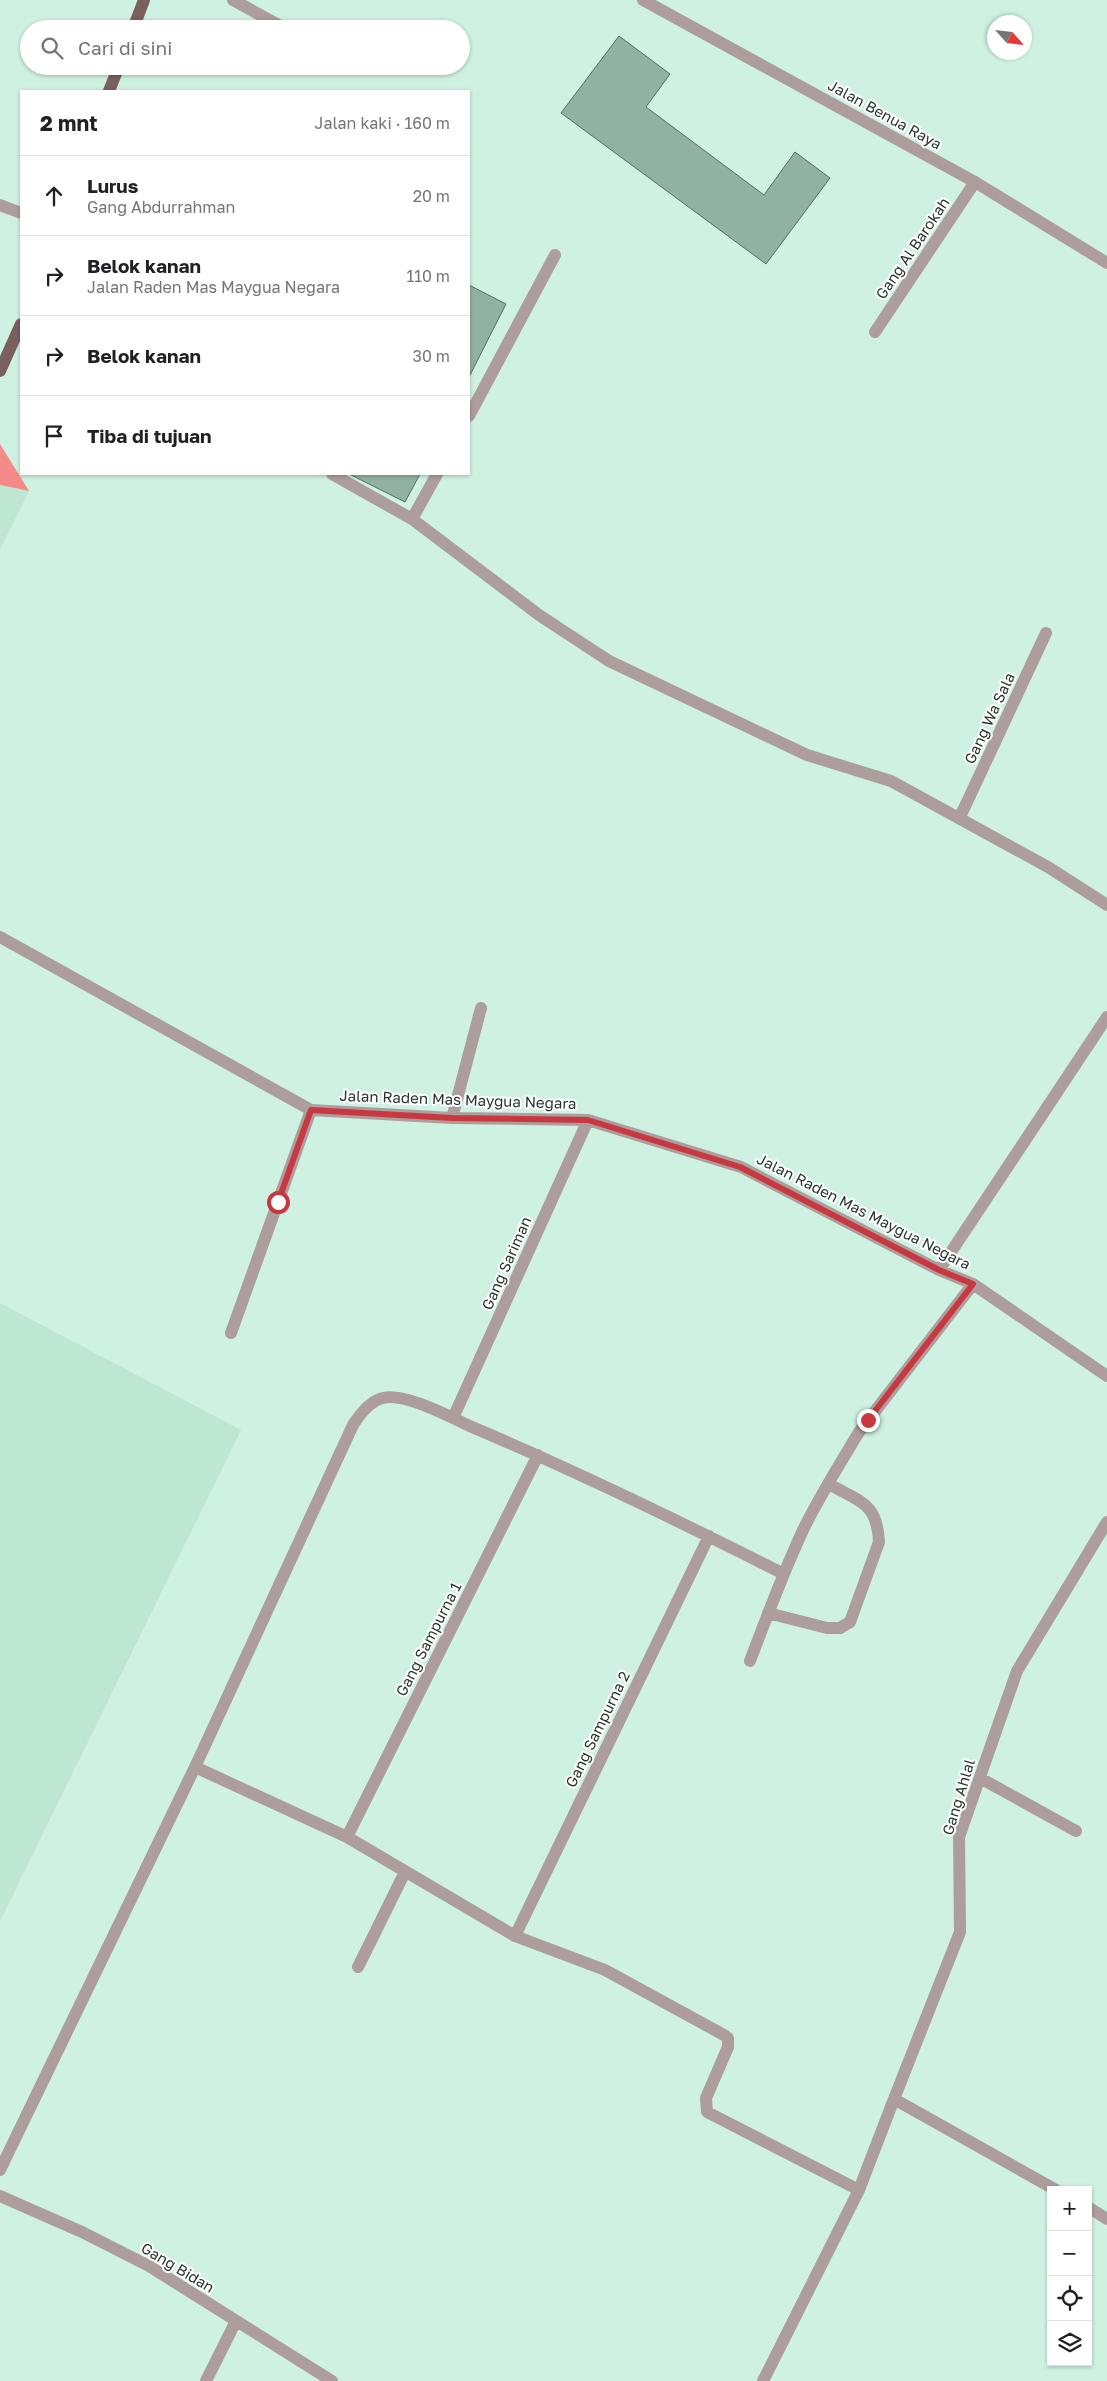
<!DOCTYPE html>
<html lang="id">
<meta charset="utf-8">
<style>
body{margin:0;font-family:"Golos Text",sans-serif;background:#f6f6f6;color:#202124}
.controls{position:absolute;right:15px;bottom:15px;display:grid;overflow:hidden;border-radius:0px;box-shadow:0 1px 4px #0004}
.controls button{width:45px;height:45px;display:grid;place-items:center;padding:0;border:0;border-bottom:1px solid #e0e0e0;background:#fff;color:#202124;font:25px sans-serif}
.compass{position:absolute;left:987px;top:15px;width:45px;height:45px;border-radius:50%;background:#fff;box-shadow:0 1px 4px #0004;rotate:117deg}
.stop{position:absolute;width:15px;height:15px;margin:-11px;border:4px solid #c83840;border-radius:50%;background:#fff}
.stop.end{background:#c83840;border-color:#fff;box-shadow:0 1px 5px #0008}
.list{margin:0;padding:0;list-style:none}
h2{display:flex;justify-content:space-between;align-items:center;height:65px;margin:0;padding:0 20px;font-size:21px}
h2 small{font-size:16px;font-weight:400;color:#757577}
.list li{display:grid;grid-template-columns:32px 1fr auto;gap:15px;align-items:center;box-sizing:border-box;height:80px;padding:0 20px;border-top:1px solid #e0e0e0}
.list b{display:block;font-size:19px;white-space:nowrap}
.list p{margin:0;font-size:16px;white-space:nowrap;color:#757577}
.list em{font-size:16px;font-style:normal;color:#757577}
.icon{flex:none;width:28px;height:28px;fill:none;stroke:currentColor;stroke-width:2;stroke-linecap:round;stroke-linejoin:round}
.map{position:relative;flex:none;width:1107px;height:2381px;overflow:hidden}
.search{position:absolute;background:#fff;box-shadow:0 1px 4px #0004;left:20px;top:20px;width:450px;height:55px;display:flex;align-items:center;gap:12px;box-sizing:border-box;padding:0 18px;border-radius:28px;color:#757577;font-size:19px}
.panel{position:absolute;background:#fff;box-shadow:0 1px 4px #0004;left:20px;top:90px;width:450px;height:385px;border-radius:0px}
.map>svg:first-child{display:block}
</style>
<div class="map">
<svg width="1107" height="2381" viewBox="0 0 1107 2381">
<rect width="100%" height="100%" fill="#cff1e1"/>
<path fill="#bde6d3" d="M0,485L29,491L0,549Z
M0,1303L241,1430L0,1921Z"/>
<path fill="#f48b88" d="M0,444L29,491L0,485Z"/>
<path fill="#91b1a2" stroke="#527063" d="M619,36L670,74L646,107L764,195L795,152L830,178L766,264L561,113Z
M469,285L506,304L469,377Z
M349,474H420L405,502Z"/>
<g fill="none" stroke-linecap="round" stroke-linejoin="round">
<path stroke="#ad9d9c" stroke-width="12" d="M233,0L286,29
M0,205L21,213
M875,332L975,182
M469,416L555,255
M332,474L412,519L539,615L609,661L807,755L891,781L1048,867L1107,905
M412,519L437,474
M960,817L1046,633
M0,937L311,1110L452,1118L588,1120L741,1167L939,1270L973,1284L1107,1376
M452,1118L481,1008
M939,1270L1107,1017
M231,1333L311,1110
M453,1418L588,1120
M768,1613L827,1628H840L850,1622L879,1542C877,1502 860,1502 829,1484
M750,1661C767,1616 784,1570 805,1526C821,1494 841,1462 859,1432L973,1284
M195,1767L347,1837L515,1936L605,1970L724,2035L728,2038V2047L706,2098L707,2112L859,2190L894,2099L1056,2190
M980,1778L1076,1831
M347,1837L538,1455
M515,1936L709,1536
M358,1967L405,1872
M894,2099L960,1932L959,1837L1017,1671L1107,1522
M0,2170L195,1767L353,1425C360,1414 370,1401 383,1398C405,1392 452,1418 472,1427C578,1472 681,1522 784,1574
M0,2196L82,2232L149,2266L332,2381
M1088,2207L1107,2219
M206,2381L236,2321
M763,2381L859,2190"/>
<path stroke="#ad9d9c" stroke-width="12" d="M643,0L975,182L1107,263"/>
<path stroke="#7a5f5e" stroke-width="12" d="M133,29L144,0
M109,91L119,66
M0,371L21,324"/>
</g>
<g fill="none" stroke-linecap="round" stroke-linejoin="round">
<path stroke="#c83840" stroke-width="6" d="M278,1202L311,1110L452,1118L588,1120L740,1167L939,1270L973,1284L868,1420"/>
</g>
<g text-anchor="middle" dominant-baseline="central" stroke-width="4" stroke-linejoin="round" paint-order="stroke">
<g font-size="15" fill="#283630" stroke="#fff">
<text transform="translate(885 114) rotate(29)">Jalan Benua Raya</text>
<text transform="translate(912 248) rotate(-56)">Gang Al Barokah</text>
<text transform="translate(989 718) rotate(-65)">Gang Wa Sala</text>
<text transform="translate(458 1099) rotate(2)">Jalan Raden Mas Maygua Negara</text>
<text transform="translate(864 1211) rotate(27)">Jalan Raden Mas Maygua Negara</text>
<text transform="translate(506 1263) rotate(-66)">Gang Sariman</text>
<text transform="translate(428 1639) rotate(-63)">Gang Sampurna 1</text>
<text transform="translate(597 1729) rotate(-64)">Gang Sampurna 2</text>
<text transform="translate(958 1797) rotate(-73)">Gang Ahlal</text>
<text transform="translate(178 2267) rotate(31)">Gang Bidan</text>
</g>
</g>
</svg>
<div class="controls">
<button>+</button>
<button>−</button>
<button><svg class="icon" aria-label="locate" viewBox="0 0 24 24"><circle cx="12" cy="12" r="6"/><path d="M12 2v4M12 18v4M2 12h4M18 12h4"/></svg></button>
<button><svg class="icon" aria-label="layers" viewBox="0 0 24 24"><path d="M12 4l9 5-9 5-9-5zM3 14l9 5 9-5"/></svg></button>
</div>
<svg class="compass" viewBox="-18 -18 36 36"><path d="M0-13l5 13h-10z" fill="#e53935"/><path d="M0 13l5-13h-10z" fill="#757577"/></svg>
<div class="stop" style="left:278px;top:1202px"></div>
<div class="stop end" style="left:868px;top:1420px"></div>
<div class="search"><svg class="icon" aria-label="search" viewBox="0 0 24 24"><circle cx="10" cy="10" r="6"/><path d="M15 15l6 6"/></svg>Cari di sini</div>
<section class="panel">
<h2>2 mnt<small>Jalan kaki · 160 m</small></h2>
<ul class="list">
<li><svg class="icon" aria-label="ahead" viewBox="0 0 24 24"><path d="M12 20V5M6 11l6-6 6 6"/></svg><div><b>Lurus</b><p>Gang Abdurrahman</p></div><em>20 m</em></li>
<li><svg class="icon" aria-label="right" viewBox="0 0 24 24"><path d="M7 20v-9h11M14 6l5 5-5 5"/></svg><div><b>Belok kanan</b><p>Jalan Raden Mas Maygua Negara</p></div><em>110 m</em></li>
<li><svg class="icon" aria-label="right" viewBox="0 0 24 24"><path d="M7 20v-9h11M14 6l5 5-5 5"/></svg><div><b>Belok kanan</b></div><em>30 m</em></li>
<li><svg class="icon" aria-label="arrive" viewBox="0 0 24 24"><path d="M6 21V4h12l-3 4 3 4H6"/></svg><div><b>Tiba di tujuan</b></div></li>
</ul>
</section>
</div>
